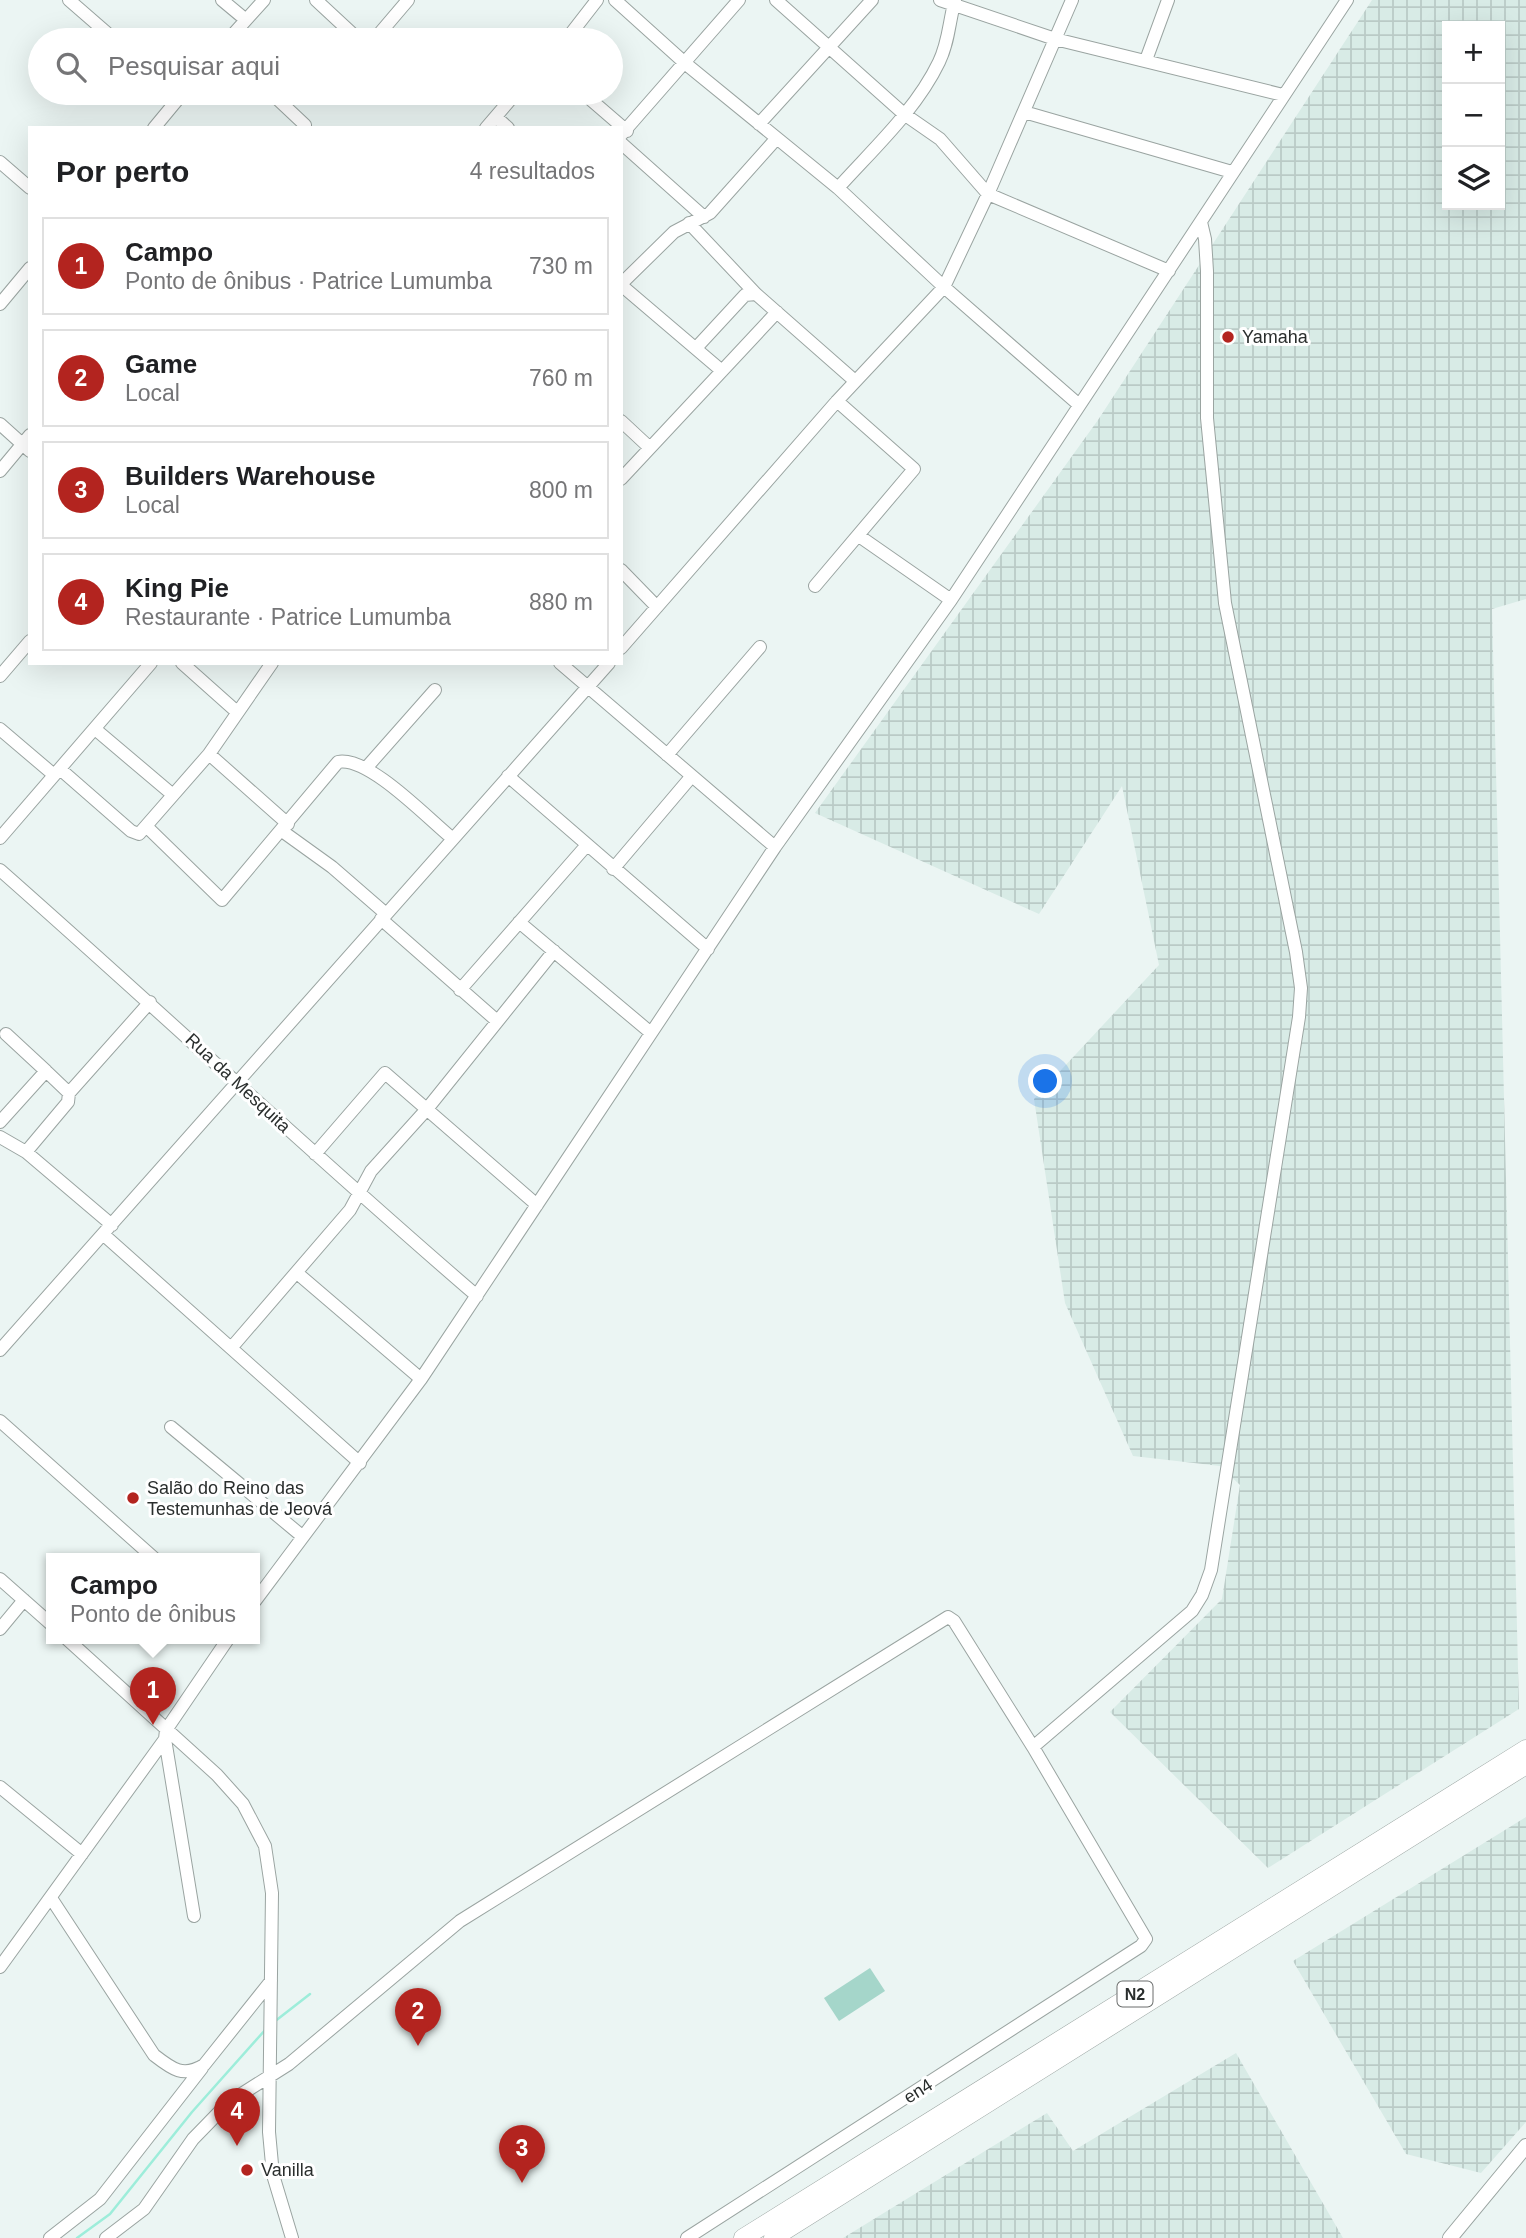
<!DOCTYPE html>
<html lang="pt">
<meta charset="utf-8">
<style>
body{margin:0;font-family:Helvetica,sans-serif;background:#f6f6f6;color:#202124}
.controls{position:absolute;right:21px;top:21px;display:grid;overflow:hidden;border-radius:0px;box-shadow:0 7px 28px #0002}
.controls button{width:63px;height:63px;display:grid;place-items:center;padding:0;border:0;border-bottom:2px solid #e0e0e0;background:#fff;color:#202124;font:35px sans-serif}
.you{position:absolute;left:1046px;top:1082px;width:24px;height:24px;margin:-18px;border:5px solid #fff;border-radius:50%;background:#1a73e8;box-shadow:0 0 0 10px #1a73e833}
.badge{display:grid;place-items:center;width:46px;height:46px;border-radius:50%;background:#b3241f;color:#fff;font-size:23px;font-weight:700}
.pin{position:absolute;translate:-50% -58px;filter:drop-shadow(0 2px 4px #0008)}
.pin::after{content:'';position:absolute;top:37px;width:24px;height:21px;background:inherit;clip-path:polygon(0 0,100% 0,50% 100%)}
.popup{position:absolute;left:46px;top:1553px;width:214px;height:91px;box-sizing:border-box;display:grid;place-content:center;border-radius:0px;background:#fff;filter:drop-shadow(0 2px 5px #0005);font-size:23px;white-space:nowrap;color:#757577}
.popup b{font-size:26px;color:#202124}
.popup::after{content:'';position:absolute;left:50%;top:100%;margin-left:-14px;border:14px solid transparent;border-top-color:#fff}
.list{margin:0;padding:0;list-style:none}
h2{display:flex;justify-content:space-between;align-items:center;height:91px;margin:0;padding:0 28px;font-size:30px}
h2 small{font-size:23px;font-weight:400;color:#757577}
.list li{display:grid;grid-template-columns:46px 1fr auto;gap:21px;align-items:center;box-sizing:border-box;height:98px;margin:0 14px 14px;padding:0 14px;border:2px solid #e0e0e0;border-radius:0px}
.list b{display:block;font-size:26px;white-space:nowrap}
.list p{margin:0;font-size:23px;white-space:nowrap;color:#757577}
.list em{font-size:23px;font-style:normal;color:#757577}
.icon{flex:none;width:38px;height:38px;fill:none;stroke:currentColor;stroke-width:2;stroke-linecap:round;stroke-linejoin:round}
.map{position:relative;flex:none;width:1526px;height:2238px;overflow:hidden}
.search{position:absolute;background:#fff;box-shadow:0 7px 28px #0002;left:28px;top:28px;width:595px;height:77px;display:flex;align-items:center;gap:18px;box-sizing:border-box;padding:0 24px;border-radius:38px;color:#757577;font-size:26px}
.panel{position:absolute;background:#fff;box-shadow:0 7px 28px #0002;left:28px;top:126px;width:595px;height:539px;border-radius:0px}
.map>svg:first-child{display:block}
</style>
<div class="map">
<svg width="1526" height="2238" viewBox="0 0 1526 2238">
<defs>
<pattern id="industrial-grid" width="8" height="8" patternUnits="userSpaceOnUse" patternTransform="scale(1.75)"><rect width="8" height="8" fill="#d8ebe6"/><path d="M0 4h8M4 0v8" fill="none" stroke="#bacac6"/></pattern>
</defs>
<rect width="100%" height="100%" fill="#ebf5f3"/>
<path fill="url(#industrial-grid)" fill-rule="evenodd" d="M1372,0H1526V599L1492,609L1519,1709L1268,1868L1110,1712L1222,1599L1240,1485L1220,1466L1133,1456L1065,1303L1034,1099L1159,965L1122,786L1039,914L815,813L1098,420ZM1447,26H1500V205H1447Z
M1526,1817V2122L1481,2173L1406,2154L1293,1961Z
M1236,2053L1343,2238H843L1047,2113L1073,2151Z"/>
<path fill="#a5d6ca" d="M870,1968L885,1991L839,2021L824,1998Z"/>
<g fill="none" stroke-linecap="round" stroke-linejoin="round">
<path stroke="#9dedda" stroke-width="2.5" d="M274,2022L310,1994
M77,2238L110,2214L192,2112L266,2029"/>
<g stroke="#9aa4a1" stroke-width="14">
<path id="minor" d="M69,0L115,40
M222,0L246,20
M316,0L359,40
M615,0L686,64L838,188L944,287L1078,404
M776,0L904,114L940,139L988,194L1169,271
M940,0L1055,39L1283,95
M228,40L264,0
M374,40L408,0
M566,40L597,0
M1146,60L1168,0
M271,93L305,125L304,128
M583,93L627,131
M1024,112L1232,172
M496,117L508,128
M759,124L872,0
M154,128L183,93
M486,128L516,93
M621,135L739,0
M621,143L704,217
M0,162L30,188
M838,188C873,149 916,110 939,62C949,42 949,21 955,0
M689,223L756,294L855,381
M621,284L674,232L710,213L776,139
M621,285L722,371
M0,304L30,268
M696,348L745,295L756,294
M621,421L650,448
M0,424L30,451
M0,471L30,435
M621,479L777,312
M859,536L951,600
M621,570L657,607
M815,586L914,469L837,401
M621,648L837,401L944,287L988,194L1072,0
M182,663L237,712
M560,663L775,847
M0,676L30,641
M0,729L54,775
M95,729L173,795
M209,754L288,824
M667,755L760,647
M367,767L435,690
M60,769L131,831L139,834L209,754L272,663
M508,776L708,949
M147,827L222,900L338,762C369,756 428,819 453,839
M282,831L332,867L385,913
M0,838L151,663
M613,869L691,777
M0,870C160,1011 315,1157 477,1296
M381,919L496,1020
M519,922L651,1033
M460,990L586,846
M6,1034L46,1071
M0,1122L46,1071L69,1093
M0,1137L26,1152L112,1225
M26,1152L68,1102L69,1093L150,1002
M315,1154L385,1073L537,1205
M104,1235L360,1463
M297,1273L421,1379
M232,1347L350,1210L371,1171L427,1109L554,951
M0,1350L609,663
M0,1421L155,1559
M171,1427L302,1536
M0,1579L52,1625
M255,1601L421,1379L775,847L951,600L1347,0
M0,1629L24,1600
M67,1639L217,1775L243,1804L265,1846L272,1893L269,2132L273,2175L292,2238
M165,1739L194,1916
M1033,1747L1192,1611L1202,1595L1211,1570L1299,1017L1301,988L1296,952L1225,603L1207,418V271L1205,239L1201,222
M0,1787L82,1854
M51,1898L154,2055C172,2069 183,2078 204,2065L271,1981
M0,1967L165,1739L166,1730L228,1639
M50,2238L100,2199L202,2068
M106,2238L144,2209L193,2139L229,2102L289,2064L460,1921L948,1617L954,1621L1033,1747L1146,1939L1141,1946L687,2238"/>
</g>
<g stroke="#9aa4a1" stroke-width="16">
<path id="major" d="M1450,2238L1526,2146"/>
</g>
<g stroke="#9aa4a1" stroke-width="19">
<path id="highway" d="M743,2238L1526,1749
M773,2238L1526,1765"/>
</g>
<use href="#minor" stroke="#fff" stroke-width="12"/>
<use href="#major" stroke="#fff" stroke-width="14"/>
<use href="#highway" stroke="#fff" stroke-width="18"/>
</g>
<g fill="#b3241f" stroke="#fff" stroke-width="2.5">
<circle cx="1228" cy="337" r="7"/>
<circle cx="133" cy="1498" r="7"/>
<circle cx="247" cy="2170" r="7"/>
</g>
<g text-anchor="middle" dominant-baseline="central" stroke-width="6" stroke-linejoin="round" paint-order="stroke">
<rect fill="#fff" stroke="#6a6d6c" stroke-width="2" x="1117.5" y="1981.5" width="35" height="25" rx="5"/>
<g font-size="16" font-weight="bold" fill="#2a2e2d">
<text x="1135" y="1994">N2</text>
</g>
<g font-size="18" fill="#2a2e2d" stroke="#fff" text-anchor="start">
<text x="1242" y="337">Yamaha</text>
<text x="147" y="1488">Salão do Reino das<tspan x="147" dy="21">Testemunhas de Jeová</tspan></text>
<text x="261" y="2170">Vanilla</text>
</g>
<g font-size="18" fill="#2a2e2d" stroke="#fff">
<text transform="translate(238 1083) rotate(43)">Rua da Mesquita</text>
<text transform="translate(918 2091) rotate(-32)">en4</text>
</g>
</g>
</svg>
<div class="controls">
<button>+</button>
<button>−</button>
<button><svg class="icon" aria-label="layers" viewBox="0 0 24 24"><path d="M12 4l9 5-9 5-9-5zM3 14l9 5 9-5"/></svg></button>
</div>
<div class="you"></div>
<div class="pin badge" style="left:153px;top:1725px">1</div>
<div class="popup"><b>Campo</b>Ponto de ônibus</div>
<div class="pin badge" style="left:418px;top:2046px">2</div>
<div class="pin badge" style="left:522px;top:2183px">3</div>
<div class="pin badge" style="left:237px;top:2146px">4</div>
<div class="search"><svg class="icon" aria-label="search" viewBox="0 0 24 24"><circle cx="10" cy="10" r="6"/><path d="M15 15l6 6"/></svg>Pesquisar aqui</div>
<section class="panel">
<h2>Por perto<small>4 resultados</small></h2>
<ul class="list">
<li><span class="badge">1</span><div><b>Campo</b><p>Ponto de ônibus · Patrice Lumumba</p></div><em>730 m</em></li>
<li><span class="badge">2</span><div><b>Game</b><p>Local</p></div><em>760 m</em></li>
<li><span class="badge">3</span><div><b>Builders Warehouse</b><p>Local</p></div><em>800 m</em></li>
<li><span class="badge">4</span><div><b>King Pie</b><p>Restaurante · Patrice Lumumba</p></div><em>880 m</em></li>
</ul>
</section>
</div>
